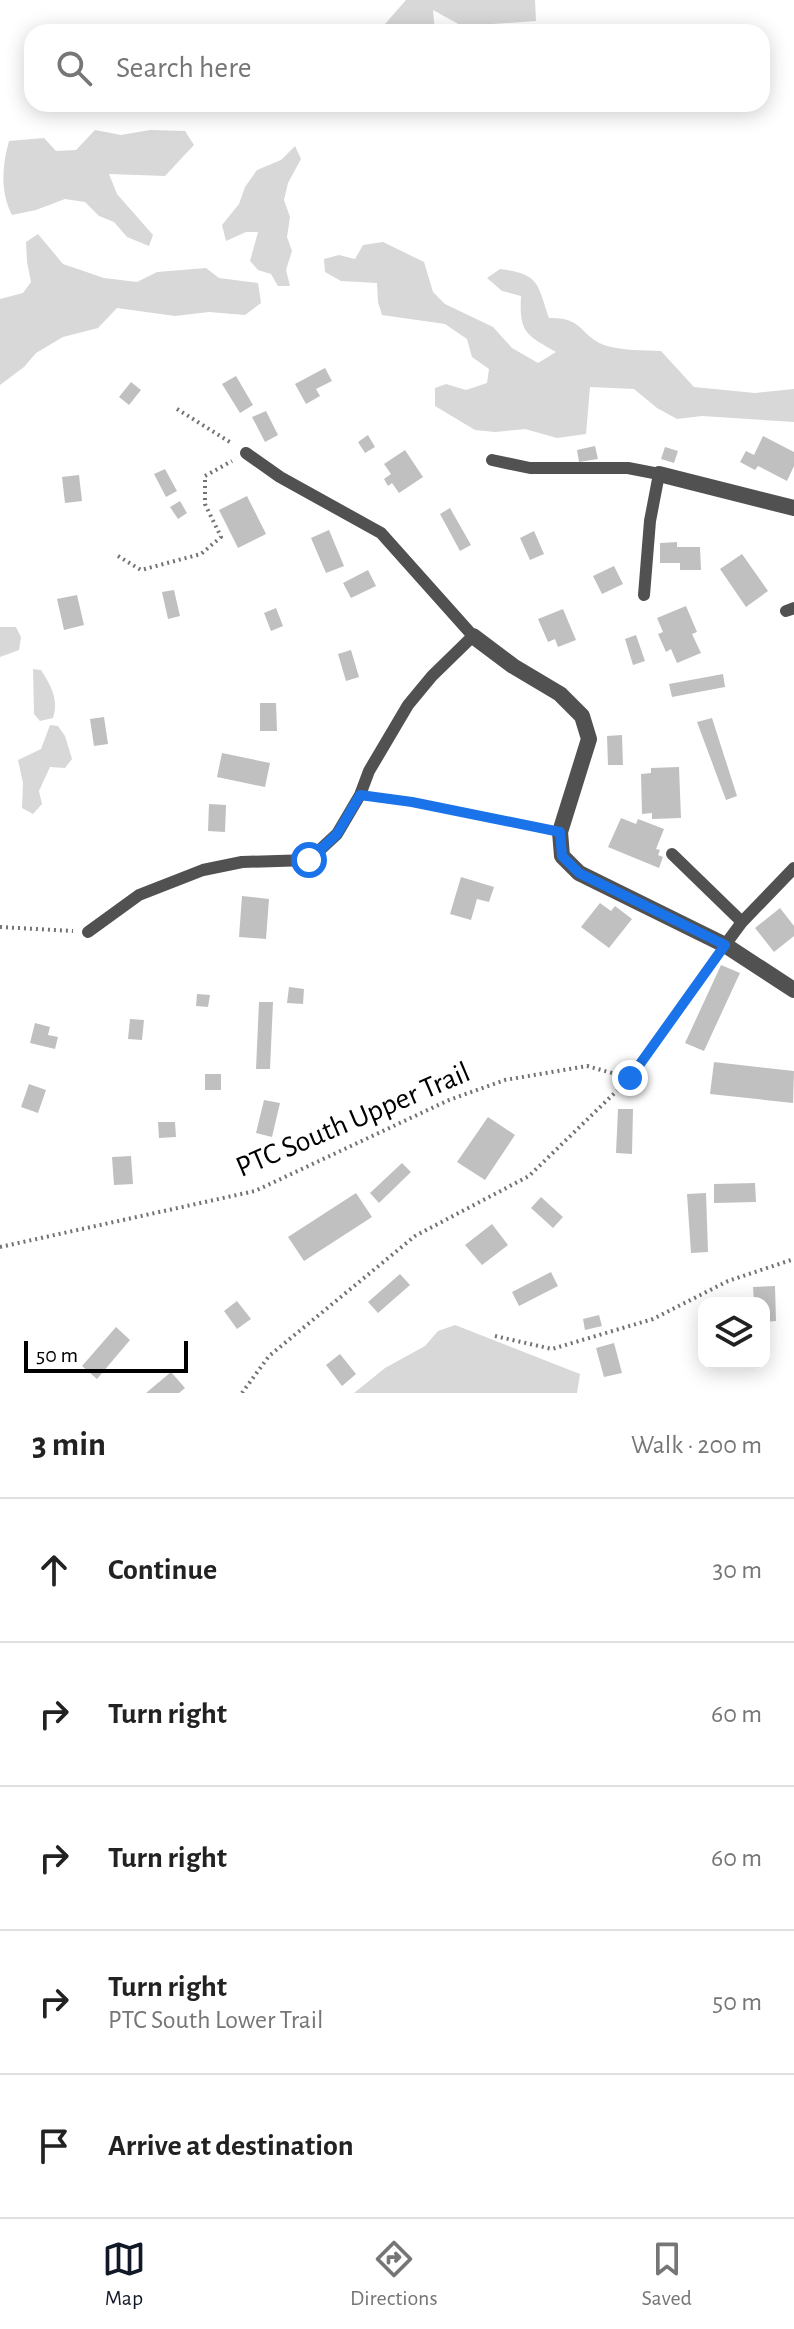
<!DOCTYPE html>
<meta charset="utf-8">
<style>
body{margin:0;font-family:"Alegreya Sans",sans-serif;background:#f6f6f6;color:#222}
.controls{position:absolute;right:24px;bottom:24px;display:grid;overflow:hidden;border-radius:16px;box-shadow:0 4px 20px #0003}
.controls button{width:72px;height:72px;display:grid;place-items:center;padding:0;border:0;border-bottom:2px solid #e0e0e0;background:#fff;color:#222;font:40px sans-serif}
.scale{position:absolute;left:24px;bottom:20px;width:164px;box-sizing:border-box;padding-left:8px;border:4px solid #000;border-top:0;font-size:22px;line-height:28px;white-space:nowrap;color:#000;-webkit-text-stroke:6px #fff;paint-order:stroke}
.stop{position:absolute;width:24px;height:24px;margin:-18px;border:6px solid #1a73e8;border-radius:50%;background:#fff}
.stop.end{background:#1a73e8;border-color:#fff;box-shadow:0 2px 8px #0008}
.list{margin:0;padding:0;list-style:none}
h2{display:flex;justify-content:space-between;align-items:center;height:104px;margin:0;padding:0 32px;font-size:34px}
h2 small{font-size:26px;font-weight:400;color:#767676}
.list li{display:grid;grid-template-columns:52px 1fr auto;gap:24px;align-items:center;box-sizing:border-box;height:144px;padding:0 32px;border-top:2px solid #e0e0e0}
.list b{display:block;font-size:30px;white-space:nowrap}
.list p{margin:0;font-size:26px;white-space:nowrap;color:#767676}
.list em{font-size:26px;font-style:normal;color:#767676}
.icon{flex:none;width:44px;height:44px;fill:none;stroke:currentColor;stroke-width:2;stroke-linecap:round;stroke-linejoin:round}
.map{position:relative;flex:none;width:794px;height:1393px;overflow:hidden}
.search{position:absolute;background:#fff;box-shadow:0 4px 20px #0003;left:24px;right:24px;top:24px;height:88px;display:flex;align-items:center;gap:20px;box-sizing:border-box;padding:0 28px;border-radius:24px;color:#767676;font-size:30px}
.sheet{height:824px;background:#fff}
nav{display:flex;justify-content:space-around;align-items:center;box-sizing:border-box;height:112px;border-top:2px solid #e0e0e0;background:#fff;font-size:22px;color:#767676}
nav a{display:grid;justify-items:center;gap:4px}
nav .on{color:#111827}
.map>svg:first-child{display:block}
</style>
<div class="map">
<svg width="794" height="1393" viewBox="0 0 794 1393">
<rect width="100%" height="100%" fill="#fff"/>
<path fill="#d8d8d8" d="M406,0H535L536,21L462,26L433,10L435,32H378Z
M95,130L121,135L150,130L185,131L194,145L165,176L109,174L117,194L153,235L149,246L127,237L114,222L99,216L85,202L65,199L36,210L12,215C0,192 2,166 9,141L44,138L56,151L76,150Z
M295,146L301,159L288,183L284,200L290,217L287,237L292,251L286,270L290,286H278L271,274L258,270L250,261L258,232H246L226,241L222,225L239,204L245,187L257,170L281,160Z
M38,234L63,264L104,278L137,282L157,272L206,268L219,278L258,283L261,303L245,315L209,312L175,316L117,308L98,328L63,337L36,353L24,367L0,385V299L23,293L31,282L27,262L26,242Z
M383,242L424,262L433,292L445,304L493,327L512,348L538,363L556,352C526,335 519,333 521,296L502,291L487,278L500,269C540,274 537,283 549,318C584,317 580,336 604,345C622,351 643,350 661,351L694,387L755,393L794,389V422L702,416L677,419L657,408L634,389L590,387L586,434L557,438L525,429L495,432L475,430L435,406V388L446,384L466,390L487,383L489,369L472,357L467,339L445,324L382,315L378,302L377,283L341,281L325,272L324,259L339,255L355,259L363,245Z
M0,627H16L21,637L19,650L0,657Z
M33,669L41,670C51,686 59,699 53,718L40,721L34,714Z
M50,725L58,726L65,736L72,759L65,768L50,767L39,791L42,804L33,814L22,808L23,783L18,760L41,749Z
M455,1325L580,1374L577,1393H354L385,1368L425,1346L438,1331Z"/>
<path fill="#c0c0c0" d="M325,368L332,381L316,389L320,396L306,404L295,384Z
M236,376L253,405L240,413L222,384Z
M131,382L141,390L129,405L119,397Z
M266,411L278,435L265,442L252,417Z
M368,435L375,447L365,453L358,442Z
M763,436L794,452V466L787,481L758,466L755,470L740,462L746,451L754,455Z
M595,446L598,459L579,462L577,450Z
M665,447L678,451L674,463L661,459Z
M405,450L423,477L399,493L392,483L388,486L384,479L391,474L384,464Z
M165,469L177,491L166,497L154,474Z
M79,475L82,501L65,503L62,477Z
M247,496L266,534L238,548L219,510Z
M180,501L187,513L178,519L170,507Z
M450,508L471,545L460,551L440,514Z
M329,530L344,566L326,573L311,538Z
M534,531L544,554L530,560L520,538Z
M677,542V547H700L701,570H680V563H660V543Z
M742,554L768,591L746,607L720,569Z
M614,566L623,584L602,594L593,576Z
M368,570L376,586L351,598L343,583Z
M174,590L180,616L168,619L162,592Z
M77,595L84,625L64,630L57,599Z
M686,606L697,632L692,634L701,653L677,663L671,649L666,652L658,634L663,632L657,618Z
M276,608L283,626L271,631L264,613Z
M563,609L576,640L558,647L555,639L548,642L538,619Z
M636,635L645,661L633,665L625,639Z
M351,650L359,677L346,681L338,654Z
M723,674L725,687L672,697L669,684Z
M260,703H276L277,731H260Z
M104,717L108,744L94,746L90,719Z
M712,718L737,796L726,800L697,722Z
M622,735L623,765H608L607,736Z
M222,753L270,763L265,787L217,777Z
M679,767L681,818L652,819V813L642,814L641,774L651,773V768Z
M209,804L226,805L225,832L208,831Z
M621,818L636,824L638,819L664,829L656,849L660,850L658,855L663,857L659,868L608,847Z
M461,877L494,887L489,902L477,899L471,920L450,914Z
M242,896L269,899L266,939L239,937Z
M600,903L611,911L615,906L632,919L609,948L581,927Z
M780,908L794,926V936L774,952L755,928Z
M721,965L740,973L704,1051L685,1043Z
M289,987L304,989L303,1004L287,1003Z
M197,994L210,995L208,1007L196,1006Z
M259,1002H273L270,1069H256Z
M130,1019L144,1020L142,1040L128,1039Z
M35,1023L50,1027L48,1035L58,1037L55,1049L30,1043Z
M714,1062L794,1071L793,1103L710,1094Z
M205,1074H221V1090H205Z
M29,1084L46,1090L38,1113L21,1107Z
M264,1100L280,1103L272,1137L256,1133Z
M618,1109H633L632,1154L616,1153Z
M488,1117L515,1135L485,1180L457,1162Z
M158,1122H175L176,1137L159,1138Z
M131,1156L133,1184L114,1185L112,1157Z
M402,1163L411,1172L379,1203L370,1193Z
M755,1183L756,1202L714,1203V1184Z
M356,1193L372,1217L304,1261L288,1237Z
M706,1193L708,1252L691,1253L687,1194Z
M541,1197L563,1217L553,1228L531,1208Z
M492,1224L508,1245L482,1265L465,1245Z
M551,1272L558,1286L519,1306L512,1292Z
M400,1274L410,1285L378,1313L368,1302Z
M775,1286L776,1321L764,1322V1303H754L753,1287Z
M237,1301L251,1319L237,1329L224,1311Z
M599,1315L602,1326L585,1330L583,1319Z
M116,1327L130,1340L97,1379L82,1366Z
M614,1343L622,1373L604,1377L596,1348Z
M340,1354L356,1374L342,1386L326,1365Z
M171,1372L185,1388L179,1393H146Z"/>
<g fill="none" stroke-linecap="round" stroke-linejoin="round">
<path stroke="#737373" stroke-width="4" stroke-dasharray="2 4" stroke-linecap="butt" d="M177,409L233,444
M118,556L141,570L201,554L221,537L205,504V476L232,461
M377,797L542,828
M0,927L73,931
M0,1247L255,1191L449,1100L505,1080L587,1066L630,1078
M495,1336L552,1349L653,1319L728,1281L794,1259
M242,1393L269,1356L415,1236L529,1176L630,1078L714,960"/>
<path stroke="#515151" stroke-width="12" d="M492,460L530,468H628L659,474L650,521L644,595
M786,611L794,608
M672,854L742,922
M88,932L139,895L203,870L242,862L309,860L337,834L360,795L369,771L408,705L432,676L473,636L381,533L280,477L246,453
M725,945L742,922L794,868"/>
<path stroke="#515151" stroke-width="16" d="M659,474L794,508
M473,636L513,666L560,694L582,716L589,739L560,832L562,856L579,873L725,945L794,990"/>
</g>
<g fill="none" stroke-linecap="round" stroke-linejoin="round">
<path stroke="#1a73e8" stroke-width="10" d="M309,860L337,834L360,795L412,802L560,832L562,856L579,873L725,945L630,1078"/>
</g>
<g text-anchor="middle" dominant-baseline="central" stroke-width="6" stroke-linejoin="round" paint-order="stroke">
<g font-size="30" fill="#000" stroke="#fff">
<text transform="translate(353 1120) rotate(-23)">PTC South Upper Trail</text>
</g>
</g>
</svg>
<div class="controls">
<button><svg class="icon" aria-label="layers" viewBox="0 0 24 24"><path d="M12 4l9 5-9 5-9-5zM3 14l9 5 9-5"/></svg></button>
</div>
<div class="scale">50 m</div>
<div class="stop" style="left:309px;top:860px"></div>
<div class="stop end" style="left:630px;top:1078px"></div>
<div class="search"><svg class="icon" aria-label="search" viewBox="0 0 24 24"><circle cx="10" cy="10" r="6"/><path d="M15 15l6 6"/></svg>Search here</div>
</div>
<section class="sheet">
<h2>3 min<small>Walk · 200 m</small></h2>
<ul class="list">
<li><svg class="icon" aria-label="ahead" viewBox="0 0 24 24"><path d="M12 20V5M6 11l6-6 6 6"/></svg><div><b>Continue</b></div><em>30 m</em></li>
<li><svg class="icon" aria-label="right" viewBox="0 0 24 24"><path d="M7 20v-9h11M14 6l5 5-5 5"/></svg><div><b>Turn right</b></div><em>60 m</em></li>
<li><svg class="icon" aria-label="right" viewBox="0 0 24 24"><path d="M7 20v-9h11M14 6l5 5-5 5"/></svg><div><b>Turn right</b></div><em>60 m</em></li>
<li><svg class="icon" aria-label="right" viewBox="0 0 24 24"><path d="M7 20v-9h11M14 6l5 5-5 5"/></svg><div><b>Turn right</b><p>PTC South Lower Trail</p></div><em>50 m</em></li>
<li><svg class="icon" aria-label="arrive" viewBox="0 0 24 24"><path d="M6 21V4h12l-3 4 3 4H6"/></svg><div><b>Arrive at destination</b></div></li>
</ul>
</section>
<nav>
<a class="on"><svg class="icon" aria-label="map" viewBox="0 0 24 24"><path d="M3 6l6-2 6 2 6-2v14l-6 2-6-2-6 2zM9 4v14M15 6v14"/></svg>Map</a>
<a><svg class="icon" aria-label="directions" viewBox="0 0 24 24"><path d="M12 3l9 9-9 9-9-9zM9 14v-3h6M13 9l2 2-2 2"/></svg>Directions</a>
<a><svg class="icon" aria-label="saved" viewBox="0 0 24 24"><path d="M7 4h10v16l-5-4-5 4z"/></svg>Saved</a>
</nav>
